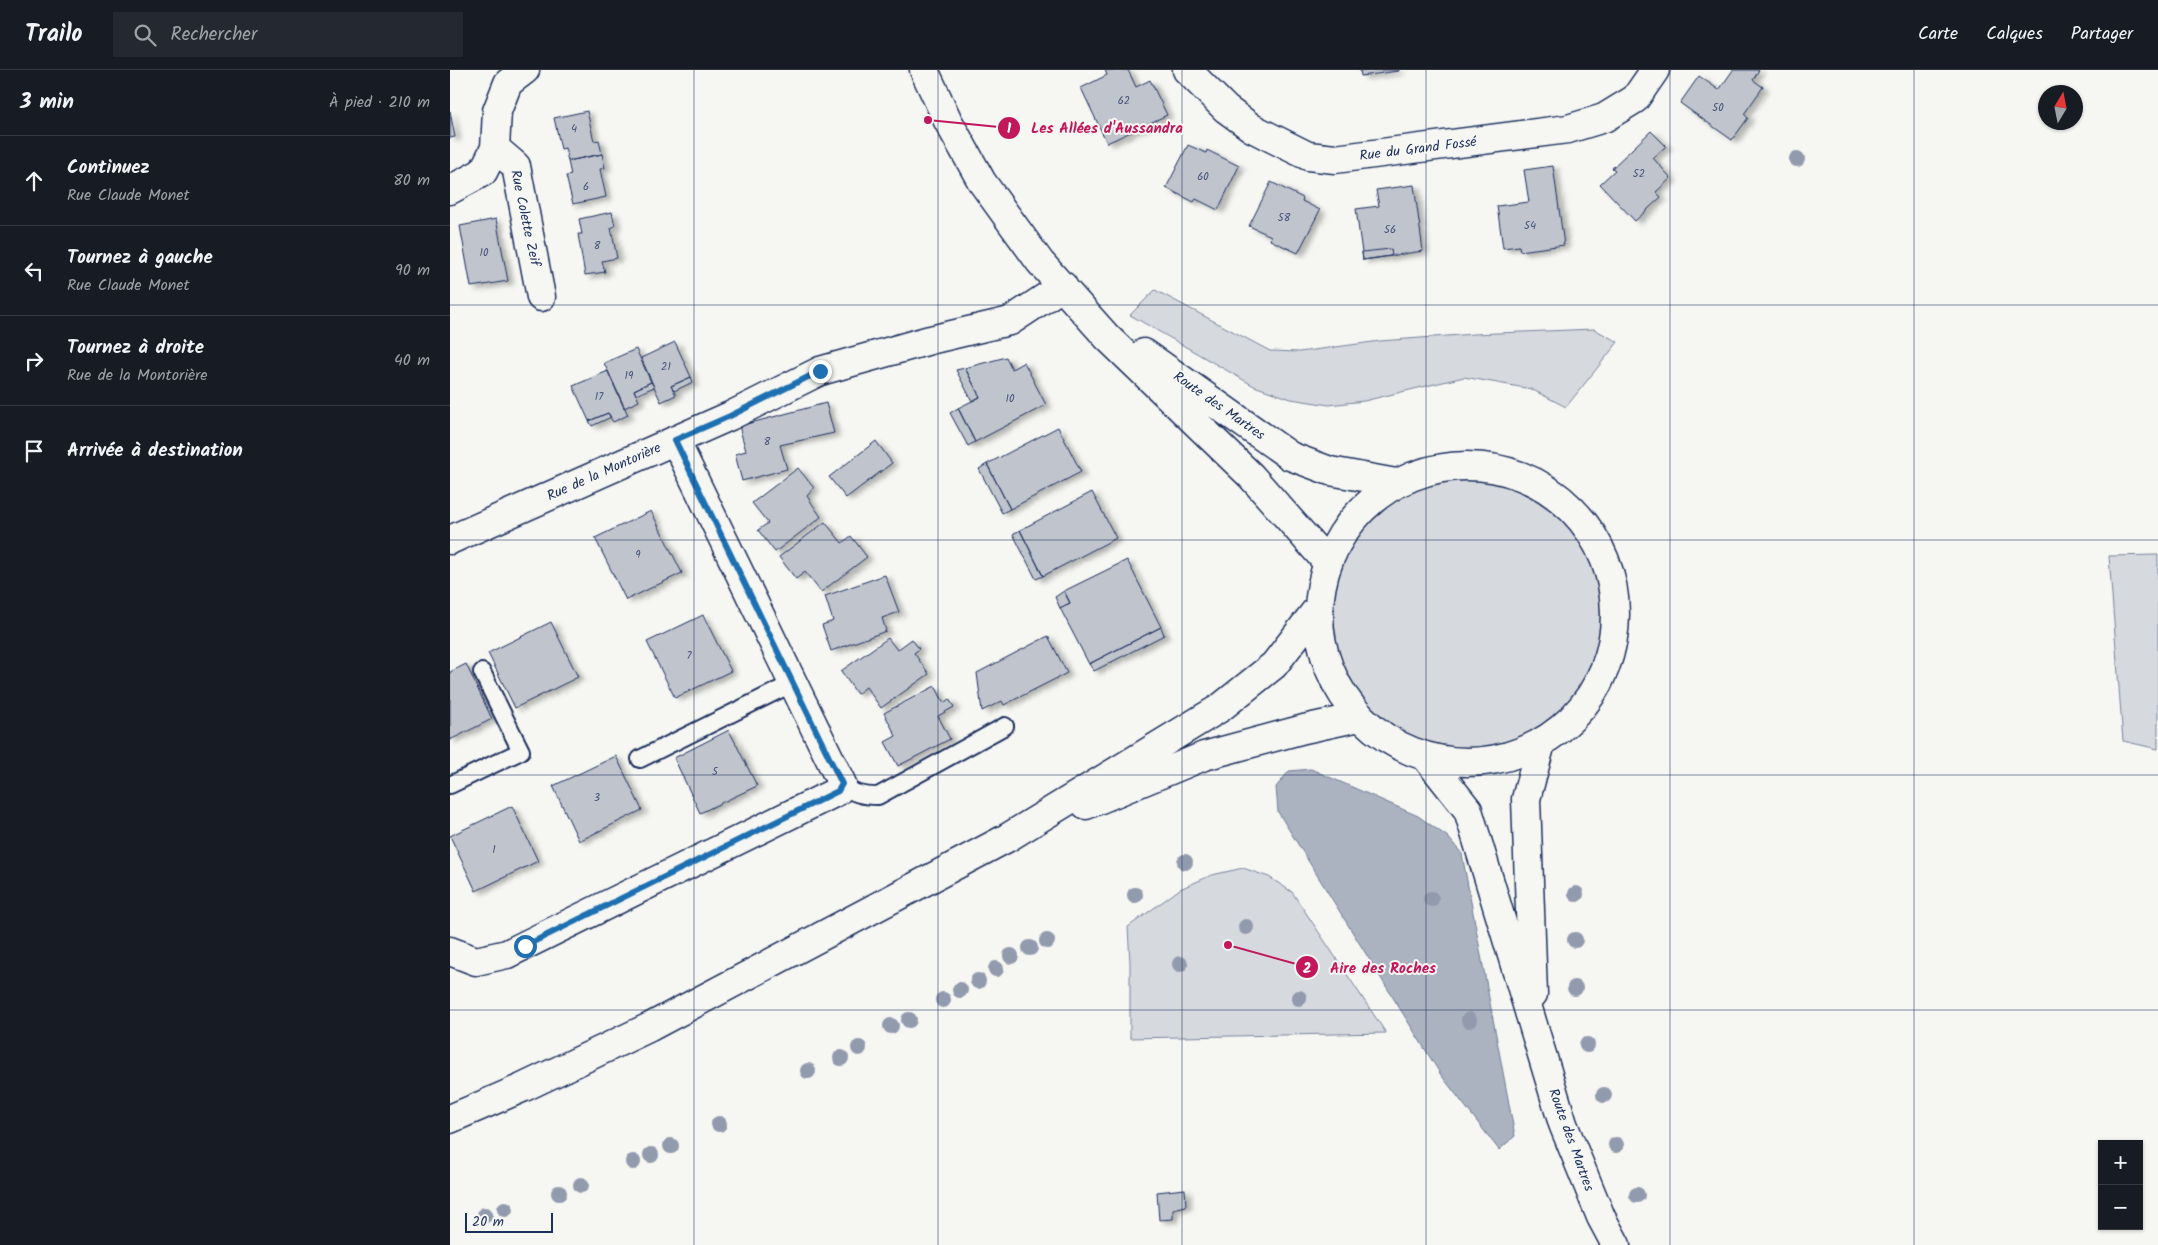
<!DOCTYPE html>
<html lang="fr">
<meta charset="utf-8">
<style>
body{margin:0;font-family:Kalam,sans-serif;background:#242831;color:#f1f3f6}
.controls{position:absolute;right:15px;bottom:15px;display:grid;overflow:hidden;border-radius:0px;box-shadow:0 1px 4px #0004}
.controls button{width:45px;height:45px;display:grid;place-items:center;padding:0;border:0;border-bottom:1px solid #363941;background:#171b24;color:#f1f3f6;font:25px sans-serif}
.compass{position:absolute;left:1588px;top:15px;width:45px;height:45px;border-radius:50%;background:#171b24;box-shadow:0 1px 4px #0004;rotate:10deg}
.scale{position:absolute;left:15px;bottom:12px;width:88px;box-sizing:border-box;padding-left:5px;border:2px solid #1b2f5e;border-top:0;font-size:14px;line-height:18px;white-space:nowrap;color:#1b2f5e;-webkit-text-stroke:4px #f6f6f2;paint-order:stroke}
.stop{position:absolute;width:15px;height:15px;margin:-11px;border:4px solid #1f6fb2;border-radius:50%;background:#fff}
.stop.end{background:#1f6fb2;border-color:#fff;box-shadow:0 1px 5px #0008}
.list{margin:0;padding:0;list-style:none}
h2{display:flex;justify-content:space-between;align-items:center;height:65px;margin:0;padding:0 20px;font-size:21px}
h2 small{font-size:16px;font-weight:400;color:#9ea1a6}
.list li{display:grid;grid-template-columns:32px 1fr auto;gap:15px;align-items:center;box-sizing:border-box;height:90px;padding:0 20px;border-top:1px solid #363941}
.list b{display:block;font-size:19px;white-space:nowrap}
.list p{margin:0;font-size:16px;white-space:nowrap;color:#9ea1a6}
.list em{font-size:16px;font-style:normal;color:#9ea1a6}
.icon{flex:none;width:28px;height:28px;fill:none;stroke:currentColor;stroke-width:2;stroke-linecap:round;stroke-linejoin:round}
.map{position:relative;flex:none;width:1708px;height:1175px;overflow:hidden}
header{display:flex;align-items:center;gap:30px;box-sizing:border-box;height:70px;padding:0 25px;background:#171b24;border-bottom:1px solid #363941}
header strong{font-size:24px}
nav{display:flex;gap:28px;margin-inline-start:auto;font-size:18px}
.search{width:350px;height:45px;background:#242831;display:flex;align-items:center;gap:12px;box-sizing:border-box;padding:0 18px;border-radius:0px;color:#9ea1a6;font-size:19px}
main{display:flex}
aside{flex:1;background:#171b24}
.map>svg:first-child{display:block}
</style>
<header>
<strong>Trailo</strong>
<div class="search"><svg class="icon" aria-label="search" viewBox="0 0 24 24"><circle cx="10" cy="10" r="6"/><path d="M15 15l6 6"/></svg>Rechercher</div>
<nav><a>Carte</a><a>Calques</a><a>Partager</a></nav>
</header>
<main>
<aside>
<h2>3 min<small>À pied · 210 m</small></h2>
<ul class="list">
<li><svg class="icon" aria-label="ahead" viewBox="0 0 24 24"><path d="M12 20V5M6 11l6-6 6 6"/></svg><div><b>Continuez</b><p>Rue Claude Monet</p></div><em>80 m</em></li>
<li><svg class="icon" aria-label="left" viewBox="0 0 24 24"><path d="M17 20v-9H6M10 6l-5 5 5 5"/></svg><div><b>Tournez à gauche</b><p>Rue Claude Monet</p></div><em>90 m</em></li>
<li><svg class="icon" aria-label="right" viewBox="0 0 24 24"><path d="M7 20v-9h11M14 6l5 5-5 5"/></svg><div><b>Tournez à droite</b><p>Rue de la Montorière</p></div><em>40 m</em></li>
<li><svg class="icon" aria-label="arrive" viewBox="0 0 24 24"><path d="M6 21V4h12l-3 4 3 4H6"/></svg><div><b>Arrivée à destination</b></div></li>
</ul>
</aside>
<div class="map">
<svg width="1708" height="1175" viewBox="0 0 1708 1175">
<defs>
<filter id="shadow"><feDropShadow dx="5.5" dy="3" stdDeviation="2.5" flood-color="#0004"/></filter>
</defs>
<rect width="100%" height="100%" fill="#f6f6f2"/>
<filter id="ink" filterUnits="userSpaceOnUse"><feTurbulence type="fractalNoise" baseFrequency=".02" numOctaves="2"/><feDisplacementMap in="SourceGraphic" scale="10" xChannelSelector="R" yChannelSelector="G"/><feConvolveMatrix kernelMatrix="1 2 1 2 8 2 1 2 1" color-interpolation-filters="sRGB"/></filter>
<g filter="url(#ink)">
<path fill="#d6d9dd" stroke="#78849e" d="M705,220L820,281L849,282L930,271L1024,264L1144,259L1168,272L1116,337L1081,319L1014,307L914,331L879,335L841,329L804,316L680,245Z
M869 544a148 148 0 1 1 296 0a148 148 0 1 1-296 0Z
M1708,485V679L1673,671L1659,486Z
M793,798L819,807L842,822L936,963L680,968V893L678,857L730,819L762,805Z"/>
<path fill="#abb2c0" stroke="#717e99" d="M861,699L968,746L998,767L1012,784L1065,1066L1049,1080L991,1005L828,742L826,717L839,701Z"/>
<path fill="#c0c4cd" stroke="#1b2f5e" filter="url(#shadow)" d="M655,0H678L686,17L700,10L717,45L657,73L631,18L657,5Z
M910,0H949V1L911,6Z
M1283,0H1309L1303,10L1313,17L1294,44L1298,48L1282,70L1230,33L1249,6L1269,20Z
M0,41L5,67L0,68Z
M137,41L144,71L149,70L152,84L118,91L115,78L111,79L104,48Z
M1201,61L1216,76L1203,88L1221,108L1206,122L1211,127L1185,151L1150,114L1165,100L1162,98Z
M738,75L756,83L757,80L789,96L768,140L746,129L744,132L716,118Z
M152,84L155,98L150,99L156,127L123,134L116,106L121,105L118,91Z
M1103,96L1114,175L1070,181L1069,176L1053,178L1047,136L1079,132L1074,100Z
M821,112L853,128L852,131L870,140L848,183L820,170L821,166L799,156Z
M964,115L973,181L913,190L906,139L929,136L926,120Z
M162,142L165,156L161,158L167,188L152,191L155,202L135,205L128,164H132L129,149Z
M46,149L58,211L21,217L10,156Z
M941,179L942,186L913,190L912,182Z
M225,272L241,307L221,316L226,325L211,332L191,288Z
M186,279L201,312L184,320L189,331L174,338L154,293Z
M556,287L562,299L574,292L596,335L525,372L508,338L530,327L515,298Z
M515,298L530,327L522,331L506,300Z
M158,301L178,345L163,352L158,343L139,351L123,316Z
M241,307L243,312L224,321L221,316Z
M201,312L204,317L186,325L184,320Z
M376,333L384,363L330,375L337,399L292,411L285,384L296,381L289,356Z
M508,338L525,372L518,376L500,343Z
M158,343L161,347L142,356L139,351Z
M608,357L631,402L560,439L537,394Z
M426,371L442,393L396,428L379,407Z
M537,394L560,439L552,443L529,399Z
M348,398L364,418L357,426L371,447L325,482L308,460L318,453L302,433Z
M642,422L666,468L593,506L570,460Z
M201,441L232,503L176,530L145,468Z
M375,452L392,473L401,466L417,487L371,522L355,502L346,509L329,487Z
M570,460L593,506L586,509L563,464Z
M677,490L711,557L639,594L610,538L620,533L614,521Z
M435,505L449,542L432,548L436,561L381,581L372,555L383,551L375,526Z
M614,521L620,533L610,538L605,527Z
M253,545L281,601L225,628L197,572Z
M101,552L128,607L65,638L38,583Z
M711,557L714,565L644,601L639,594Z
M598,566L617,603L554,635L552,631L532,641L527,603Z
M438,568L447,580L462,569L469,579L464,583L479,604L431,638L416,617L407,624L391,601Z
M16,594L42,649L0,670V602Z
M485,616L494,633L499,629L504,637L488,646L500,669L448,696L435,672L446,666L434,643Z
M279,660L307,716L250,743L224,688Z
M166,686L192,740L129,771L103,716Z
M62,736L88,791L26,821L0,766Z
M735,1119L736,1136L723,1139V1149L709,1150L707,1122Z"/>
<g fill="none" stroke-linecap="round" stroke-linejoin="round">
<g stroke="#1b2f5e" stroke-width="20">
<path id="lane" d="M190,689L343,613
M392,714C402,724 414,726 428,726L555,656
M0,715L71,681L32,602"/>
</g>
<g stroke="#1b2f5e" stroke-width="31">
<path id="street" d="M737,0L776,39L802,58L858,86L885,89L1118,59L1154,48L1185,29L1205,0
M45,78L66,96L91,227
M0,120L33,102L45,78L47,41L58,13L75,0
M0,470L280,346L370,301L480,270L560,251L613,216
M0,881L26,891L57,884L388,721L392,714L225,370"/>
</g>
<g stroke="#1b2f5e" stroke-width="31">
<path id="secondary" d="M474,0L498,51L532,112L590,192L657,267L801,406L877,492
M694,283L840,386L880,401L946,413
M869 544a148 148 0 1 1 296 0a148 148 0 1 1-296 0Z
M976,687L1018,740L1113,1054L1151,1147L1166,1175
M636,735L754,686L854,659L909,647
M1083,924L1076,729L1091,673
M0,1049L72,1018L200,957L557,768L770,638L824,595L868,538"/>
</g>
<use href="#lane" stroke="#f6f6f2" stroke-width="16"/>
<use href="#street" stroke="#f6f6f2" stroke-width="28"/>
<use href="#secondary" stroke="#f6f6f2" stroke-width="28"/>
</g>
<g fill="#929bae">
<circle cx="1347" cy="89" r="8"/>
<circle cx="735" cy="792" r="8"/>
<circle cx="1126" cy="824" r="8"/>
<circle cx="685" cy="825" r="8"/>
<circle cx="981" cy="829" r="8"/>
<circle cx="796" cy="857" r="8"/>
<circle cx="1125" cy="870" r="8"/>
<circle cx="597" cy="871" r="8"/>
<circle cx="580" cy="878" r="8"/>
<circle cx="561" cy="886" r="8"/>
<circle cx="730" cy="894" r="8"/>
<circle cx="546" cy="899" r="8"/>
<circle cx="528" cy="911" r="8"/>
<circle cx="1125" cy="918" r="8"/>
<circle cx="510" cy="920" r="8"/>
<circle cx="849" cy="928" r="8"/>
<circle cx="493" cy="930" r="8"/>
<circle cx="459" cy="950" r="8"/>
<circle cx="1019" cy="950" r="8"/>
<circle cx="441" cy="956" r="8"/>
<circle cx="1137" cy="975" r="8"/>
<circle cx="409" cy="978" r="8"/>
<circle cx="391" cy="988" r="8"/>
<circle cx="358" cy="1001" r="8"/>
<circle cx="1154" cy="1025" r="8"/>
<circle cx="269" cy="1054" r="8"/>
<circle cx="1166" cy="1075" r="8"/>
<circle cx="221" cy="1076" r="8"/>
<circle cx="201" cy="1085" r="8"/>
<circle cx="183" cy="1092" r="8"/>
<circle cx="131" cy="1115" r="8"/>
<circle cx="109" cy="1123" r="8"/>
<circle cx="1187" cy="1125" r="8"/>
<circle cx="55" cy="1139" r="8"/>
<circle cx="35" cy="1145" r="8"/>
</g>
</g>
<g fill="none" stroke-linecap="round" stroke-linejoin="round" filter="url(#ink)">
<path stroke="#1f6fb2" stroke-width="6" d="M75,876L388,721L392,714L225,370L280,346L370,301"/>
</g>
<path fill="none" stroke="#1b2f5e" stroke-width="1" stroke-opacity="0.55" d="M244,0V1175M488,0V1175M732,0V1175M976,0V1175M1220,0V1175M1464,0V1175M0,235H1708M0,470H1708M0,705H1708M0,940H1708"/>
<g text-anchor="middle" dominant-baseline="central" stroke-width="4" stroke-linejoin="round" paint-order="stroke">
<g font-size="11" fill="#44547a">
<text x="674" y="31">62</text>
<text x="1268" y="38">50</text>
<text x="124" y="59">4</text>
<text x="1189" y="104">52</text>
<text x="753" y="107">60</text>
<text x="136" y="117">6</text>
<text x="834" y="148">58</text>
<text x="1080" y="156">54</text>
<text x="940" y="160">56</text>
<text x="147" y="176">8</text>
<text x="34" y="183">10</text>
<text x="216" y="297">21</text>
<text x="179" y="306">19</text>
<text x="149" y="327">17</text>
<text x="560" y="329">10</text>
<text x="317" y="372">8</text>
<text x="188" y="485">9</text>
<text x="239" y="586">7</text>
<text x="265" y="702">5</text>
<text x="147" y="728">3</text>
<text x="44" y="780">1</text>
</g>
<g font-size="14" fill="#1b2f5e" stroke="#f6f6f2">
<text transform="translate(968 79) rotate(-7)">Rue du Grand Fossé</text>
<text transform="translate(75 148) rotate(78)">Rue Colette Zeif</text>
<text transform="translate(769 336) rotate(35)">Route des Martres</text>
<text transform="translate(154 402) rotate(-24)">Rue de la Montorière</text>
<text transform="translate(1121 1070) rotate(70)">Route des Martres</text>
</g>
</g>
<path fill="none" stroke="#c2185b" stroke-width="2" d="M478 50L559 58M778 875L857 897"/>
<g fill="#c2185b" stroke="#f6f6f2" stroke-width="2">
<circle cx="478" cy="50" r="5"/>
<circle cx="778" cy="875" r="5"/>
<circle cx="559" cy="58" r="12"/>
<circle cx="857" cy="897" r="12"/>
</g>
<g font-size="15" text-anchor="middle" font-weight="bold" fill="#fff">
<text x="559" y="63">1</text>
<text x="857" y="903">2</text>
</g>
<g font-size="15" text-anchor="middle" font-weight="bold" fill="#c2185b" stroke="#f6f6f2" stroke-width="4" stroke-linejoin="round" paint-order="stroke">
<text x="657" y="63">Les Allées d'Aussandra</text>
<text x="933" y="903">Aire des Roches</text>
</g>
</svg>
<div class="controls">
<button>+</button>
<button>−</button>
</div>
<svg class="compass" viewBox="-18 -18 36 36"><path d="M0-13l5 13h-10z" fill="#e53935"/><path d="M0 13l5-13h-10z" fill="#9ea1a6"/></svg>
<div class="scale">20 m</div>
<div class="stop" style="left:75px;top:876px"></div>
<div class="stop end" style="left:370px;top:301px"></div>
</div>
</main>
